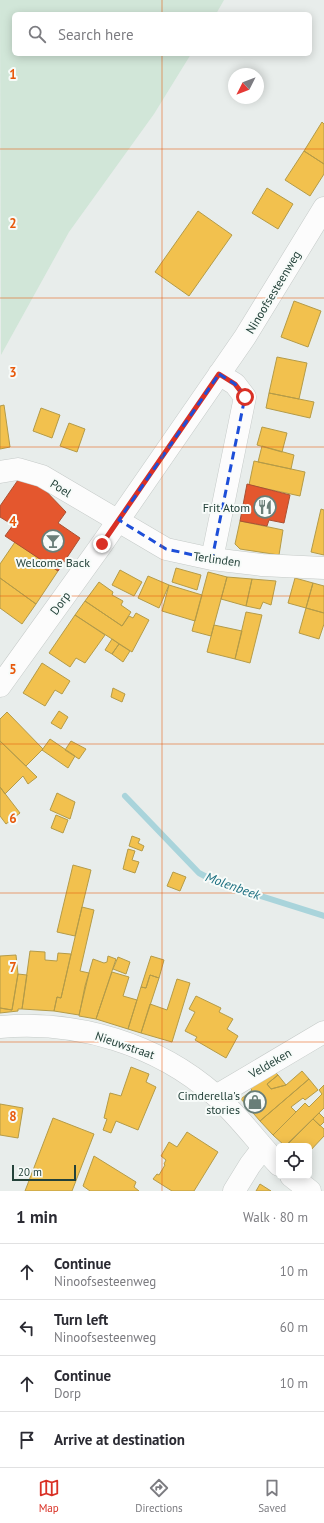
<!DOCTYPE html>
<meta charset="utf-8">
<style>
body{margin:0;font-family:"PT Sans",sans-serif;background:#f2f2f3;color:#2b2b33}
.controls{position:absolute;right:12px;bottom:12px;display:grid;overflow:hidden;border-radius:6px;box-shadow:0 2px 10px #0003}
.controls button{width:36px;height:36px;display:grid;place-items:center;padding:0;border:0;border-bottom:1px solid #e1e1e2;background:#fff;color:#2b2b33;font:20px sans-serif}
.compass{position:absolute;left:228px;top:68px;width:36px;height:36px;border-radius:50%;background:#fff;box-shadow:0 2px 10px #0003;rotate:228deg}
.scale{position:absolute;left:12px;bottom:10px;width:64px;box-sizing:border-box;padding-left:4px;border:2px solid #24423a;border-top:0;font-size:11px;line-height:14px;white-space:nowrap;color:#24423a;-webkit-text-stroke:3px #f7fbf9;paint-order:stroke}
.stop{position:absolute;width:12px;height:12px;margin:-9px;border:3px solid #d93025;border-radius:50%;background:#fff}
.stop.end{background:#d93025;border-color:#fff;box-shadow:0 1px 4px #0008}
.list{margin:0;padding:0;list-style:none}
h2{display:flex;justify-content:space-between;align-items:center;height:52px;margin:0;padding:0 16px;font-size:17px}
h2 small{font-size:13px;font-weight:400;color:#7c7c81}
.list li{display:grid;grid-template-columns:26px 1fr auto;gap:12px;align-items:center;box-sizing:border-box;height:56px;padding:0 16px;border-top:1px solid #e1e1e2}
.list b{display:block;font-size:15px;white-space:nowrap}
.list p{margin:0;font-size:13px;white-space:nowrap;color:#7c7c81}
.list em{font-size:13px;font-style:normal;color:#7c7c81}
.icon{flex:none;width:22px;height:22px;fill:none;stroke:currentColor;stroke-width:2;stroke-linecap:round;stroke-linejoin:round}
.map{position:relative;flex:none;width:324px;height:1191px;overflow:hidden}
.search{position:absolute;background:#fff;box-shadow:0 2px 10px #0003;left:12px;right:12px;top:12px;height:44px;display:flex;align-items:center;gap:10px;box-sizing:border-box;padding:0 14px;border-radius:6px;color:#7c7c81;font-size:15px}
.sheet{height:276px;background:#fff}
nav{display:flex;justify-content:space-around;align-items:center;box-sizing:border-box;height:56px;border-top:1px solid #e1e1e2;background:#fff;font-size:11px;color:#7c7c81}
nav a{display:grid;justify-items:center;gap:2px}
nav .on{color:#d93025}
.map>svg:first-child{display:block}
</style>
<div class="map">
<svg width="324" height="1191" viewBox="0 0 324 1191">
<rect width="100%" height="100%" fill="#e8edeb"/>
<path fill="#d1e6d8" d="M0,0H224L216,14H14V54H191L154,114L69,232L1,355Z"/>
<path fill="#f2c14e" stroke="#b49b48" d="M322,122L324,124V164L304,151Z
M304,151L324,164V174L310,196L285,180Z
M267,188L293,204L278,229L252,213Z
M198,211L232,235L189,296L155,272Z
M294,301L321,311L308,347L281,337Z
M277,357L307,363L299,399L269,393Z
M269,393L314,402L310,418L266,408Z
M4,405L10,447L0,449V406Z
M41,408L60,415L52,438L33,431Z
M69,423L85,429L77,452L60,446Z
M262,427L287,433L282,452L257,445Z
M262,446L294,455L291,469L258,462Z
M254,461L305,472L300,496L249,485Z
M321,509L324,510V555L311,552Z
M240,521L283,530L279,555L240,549L235,544Z
M15,542L58,571L36,604L0,578V564Z
M176,568L201,575L197,590L172,582Z
M120,570L142,582L134,596L112,585Z
M208,572L227,577L211,636L192,631Z
M148,576L169,585L159,608L138,598Z
M227,577L252,579L246,606L221,599Z
M0,578L36,604L22,624L0,608Z
M295,578L313,583L306,608L288,603Z
M252,579L276,581L271,605L263,602L260,609L246,606Z
M99,582L113,592L112,595L123,601L121,605L131,612L122,626L85,601Z
M313,583L324,586V613L306,608Z
M169,585L202,595L195,621L162,611Z
M85,601L122,626L129,616L133,618L136,613L149,620L132,652L75,615Z
M306,608L324,613V624L319,639L299,633Z
M246,612L262,615L250,663L235,659Z
M75,615L105,635L85,663L76,658L70,667L49,653Z
M214,625L242,631L235,659L207,652Z
M112,639L119,644L112,654L105,650Z
M119,644L130,651L123,662L112,654Z
M42,663L70,681L62,694L55,690L45,706L23,693Z
M113,688L125,694L122,702L111,697Z
M59,711L68,717L61,729L51,723Z
M7,712L43,749L26,766L0,741V719Z
M50,739L75,756L68,768L42,750Z
M0,741L37,777L28,784L23,776L5,794L0,787Z
M71,741L86,749L79,759L65,750Z
M0,787L20,813L6,824L0,816Z
M57,793L75,802L70,819L50,810Z
M56,815L68,820L63,833L51,828Z
M132,836L140,839L138,843L144,846L142,851L129,846Z
M128,849L135,851L132,860L139,862L135,873L123,869Z
M73,865L91,870L75,936L57,932Z
M173,872L186,877L180,891L167,886Z
M82,907L94,910L80,971L89,973L79,1015L54,1011L57,997L61,998Z
M30,951L45,952V960L57,961L58,953L71,954L61,998L57,997L54,1011L22,1009Z
M16,955L18,974L12,1010L0,1008V956Z
M108,956L116,959L96,1019L79,1016L85,986L93,959L104,963L107,962Z
M151,956L164,960L159,978L150,975L146,988L141,987Z
M118,957L130,962L126,974L113,969Z
M112,972L129,977L123,996L137,1000L128,1029L96,1019Z
M18,974L27,975L22,1009H18V1011L0,1013V1008L12,1010Z
M150,975L159,978L141,1033L128,1029L141,987L146,988Z
M177,979L190,983L172,1042L141,1033L150,1004L167,1010Z
M196,996L221,1008L219,1012L233,1019L227,1029L238,1036L226,1058L195,1040L197,1037L185,1031L195,1012L189,1009Z
M131,1067L149,1074L146,1082L156,1087L138,1130L116,1121L111,1133L103,1130L107,1119L104,1118L110,1093L121,1096Z
M274,1071L278,1075L267,1084L271,1089L286,1085L302,1071L309,1079L260,1121L241,1099L252,1090L248,1086Z
M278,1075L286,1085L271,1089L267,1084Z
M309,1079L318,1090L305,1100L303,1098L291,1107L296,1112L273,1135L260,1121Z
M324,1085V1108L285,1146L273,1135L305,1103L309,1107L322,1094L319,1090Z
M0,1104L23,1108L18,1138L0,1135Z
M319,1113L324,1118V1122L320,1126L313,1119Z
M53,1118L94,1134L72,1191H25Z
M313,1119L324,1129V1136L309,1152V1146H286Z
M187,1132L218,1152L194,1191H172L153,1179L157,1174L159,1175L165,1165L164,1164L166,1160L161,1156L169,1142L177,1147Z
M94,1156L136,1182L134,1187L139,1191H90L83,1186Z
M260,1184L271,1191H256Z"/>
<path fill="#e4572e" stroke="#aa5132" d="M18,480L40,485L66,512L58,523L80,538L58,571L5,536L13,525L0,517V506Z
M247,484L290,495L284,523L269,520L267,526L240,521Z"/>
<g fill="none" stroke-linecap="round" stroke-linejoin="round">
<path stroke="#a9d4db" stroke-width="6" d="M125,796L199,873L216,882L324,916"/>
<g stroke="#c5cac8" stroke-width="23">
<path id="minor" d="M0,472L18,469L42,476L166,549L212,559L262,565L324,568
M212,559L245,397L235,384L219,374
M0,686L102,544L245,337L324,208
M0,1027C77,1020 157,1044 215,1095C238,1115 258,1143 279,1165
M216,1096L324,1032
M291,1176L310,1191
M234,1191L250,1165L263,1148"/>
</g>
<use href="#minor" stroke="#fcfcfc" stroke-width="22"/>
</g>
<g fill="none" stroke-linecap="round" stroke-linejoin="round">
<path stroke="#d93025" stroke-width="5" d="M102,544L219,374L235,384L245,397"/>
</g>
<path fill="none" stroke="#1d4ed8" stroke-width="3" stroke-dasharray="8 5" stroke-linejoin="round" d="M219,374L235,384L245,397L212,559L166,549L119,520Z"/>
<path fill="none" stroke="#e8590c" stroke-width="1" stroke-opacity="0.55" d="M162,0V14M162,54V1191M0,149H324M0,298H324M0,447H324M0,596H324M0,744H324M0,893H324M0,1042H324"/>
<defs>
<g id="restaurant-ring" transform="scale(1.15)"><circle r="9.5" fill="#f7fbf9" stroke="#697e78" stroke-width="1.5"/><path d="M-5-6h1v4h1v-4h1v4h1v-4h1v5L-1.5 .5V6h-2V.5L-5-1ZM5-6V6H3V1.5H1.5Q1.5-4 5-6Z" fill="#697e78"/></g>
<g id="bar-ring" transform="scale(1.15)"><circle r="9.5" fill="#f7fbf9" stroke="#697e78" stroke-width="1.5"/><path d="M-6-5H6L.8 .8V4.5H3.5V6h-7V4.5H-.8V.8Z" fill="#697e78"/></g>
<g id="shop-ring" transform="scale(1.15)"><circle r="9.5" fill="#f7fbf9" stroke="#697e78" stroke-width="1.5"/><path d="M-5-2.5h2.3a2.7 3.5 0 0 1 5.4 0H5L5.5 6h-11ZM-1.5-2.5h3a1.5 2.3 0 0 0-3 0Z" fill="#697e78"/></g>
</defs>
<g fill-rule="evenodd">
<use href="#restaurant-ring" x="265" y="507"/>
<use href="#bar-ring" x="53" y="541"/>
<use href="#shop-ring" x="255" y="1102"/>
</g>
<g text-anchor="middle" dominant-baseline="central" stroke-width="4" stroke-linejoin="round" paint-order="stroke">
<g font-size="12" fill="#24423a" stroke="#f7fbf9">
<text transform="translate(273 292) rotate(-59)">Ninoofsesteenweg</text>
<text transform="translate(61 488) rotate(32)">Poel</text>
<text transform="translate(217 559) rotate(8)">Terlinden</text>
<text transform="translate(60 603) rotate(-54)">Dorp</text>
<text transform="translate(125 1045) rotate(19)">Nieuwstraat</text>
<text transform="translate(270 1063) rotate(-30)">Veldeken</text>
</g>
<g font-size="12" fill="#24423a" stroke="#f7fbf9" text-anchor="end">
<text x="250" y="507">Frit Atom</text>
<text x="53" y="562" text-anchor="middle">Welcome Back</text>
<text x="240" y="1095">Cimderella's<tspan x="240" dy="14">stories</tspan></text>
</g>
<g font-size="13" font-style="italic" fill="#1c6f80" stroke="#f7fbf9">
<text transform="translate(233 886) rotate(20)">Molenbeek</text>
</g>
</g>
<g font-size="13" text-anchor="middle" font-weight="bold" fill="#e8590c" stroke="#f7fbf9" stroke-width="4" stroke-linejoin="round" paint-order="stroke">
<text x="13" y="79">1</text>
<text x="13" y="228">2</text>
<text x="13" y="377">3</text>
<text x="13" y="526">4</text>
<text x="13" y="674">5</text>
<text x="13" y="823">6</text>
<text x="13" y="972">7</text>
<text x="13" y="1121">8</text>
</g>
</svg>
<div class="controls">
<button><svg class="icon" aria-label="locate" viewBox="0 0 24 24"><circle cx="12" cy="12" r="6"/><path d="M12 2v4M12 18v4M2 12h4M18 12h4"/></svg></button>
</div>
<svg class="compass" viewBox="-18 -18 36 36"><path d="M0-13l5 13h-10z" fill="#e53935"/><path d="M0 13l5-13h-10z" fill="#7c7c81"/></svg>
<div class="scale">20 m</div>
<div class="stop" style="left:245px;top:397px"></div>
<div class="stop end" style="left:102px;top:544px"></div>
<div class="search"><svg class="icon" aria-label="search" viewBox="0 0 24 24"><circle cx="10" cy="10" r="6"/><path d="M15 15l6 6"/></svg>Search here</div>
</div>
<section class="sheet">
<h2>1 min<small>Walk · 80 m</small></h2>
<ul class="list">
<li><svg class="icon" aria-label="ahead" viewBox="0 0 24 24"><path d="M12 20V5M6 11l6-6 6 6"/></svg><div><b>Continue</b><p>Ninoofsesteenweg</p></div><em>10 m</em></li>
<li><svg class="icon" aria-label="left" viewBox="0 0 24 24"><path d="M17 20v-9H6M10 6l-5 5 5 5"/></svg><div><b>Turn left</b><p>Ninoofsesteenweg</p></div><em>60 m</em></li>
<li><svg class="icon" aria-label="ahead" viewBox="0 0 24 24"><path d="M12 20V5M6 11l6-6 6 6"/></svg><div><b>Continue</b><p>Dorp</p></div><em>10 m</em></li>
<li><svg class="icon" aria-label="arrive" viewBox="0 0 24 24"><path d="M6 21V4h12l-3 4 3 4H6"/></svg><div><b>Arrive at destination</b></div></li>
</ul>
</section>
<nav>
<a class="on"><svg class="icon" aria-label="map" viewBox="0 0 24 24"><path d="M3 6l6-2 6 2 6-2v14l-6 2-6-2-6 2zM9 4v14M15 6v14"/></svg>Map</a>
<a><svg class="icon" aria-label="directions" viewBox="0 0 24 24"><path d="M12 3l9 9-9 9-9-9zM9 14v-3h6M13 9l2 2-2 2"/></svg>Directions</a>
<a><svg class="icon" aria-label="saved" viewBox="0 0 24 24"><path d="M7 4h10v16l-5-4-5 4z"/></svg>Saved</a>
</nav>
